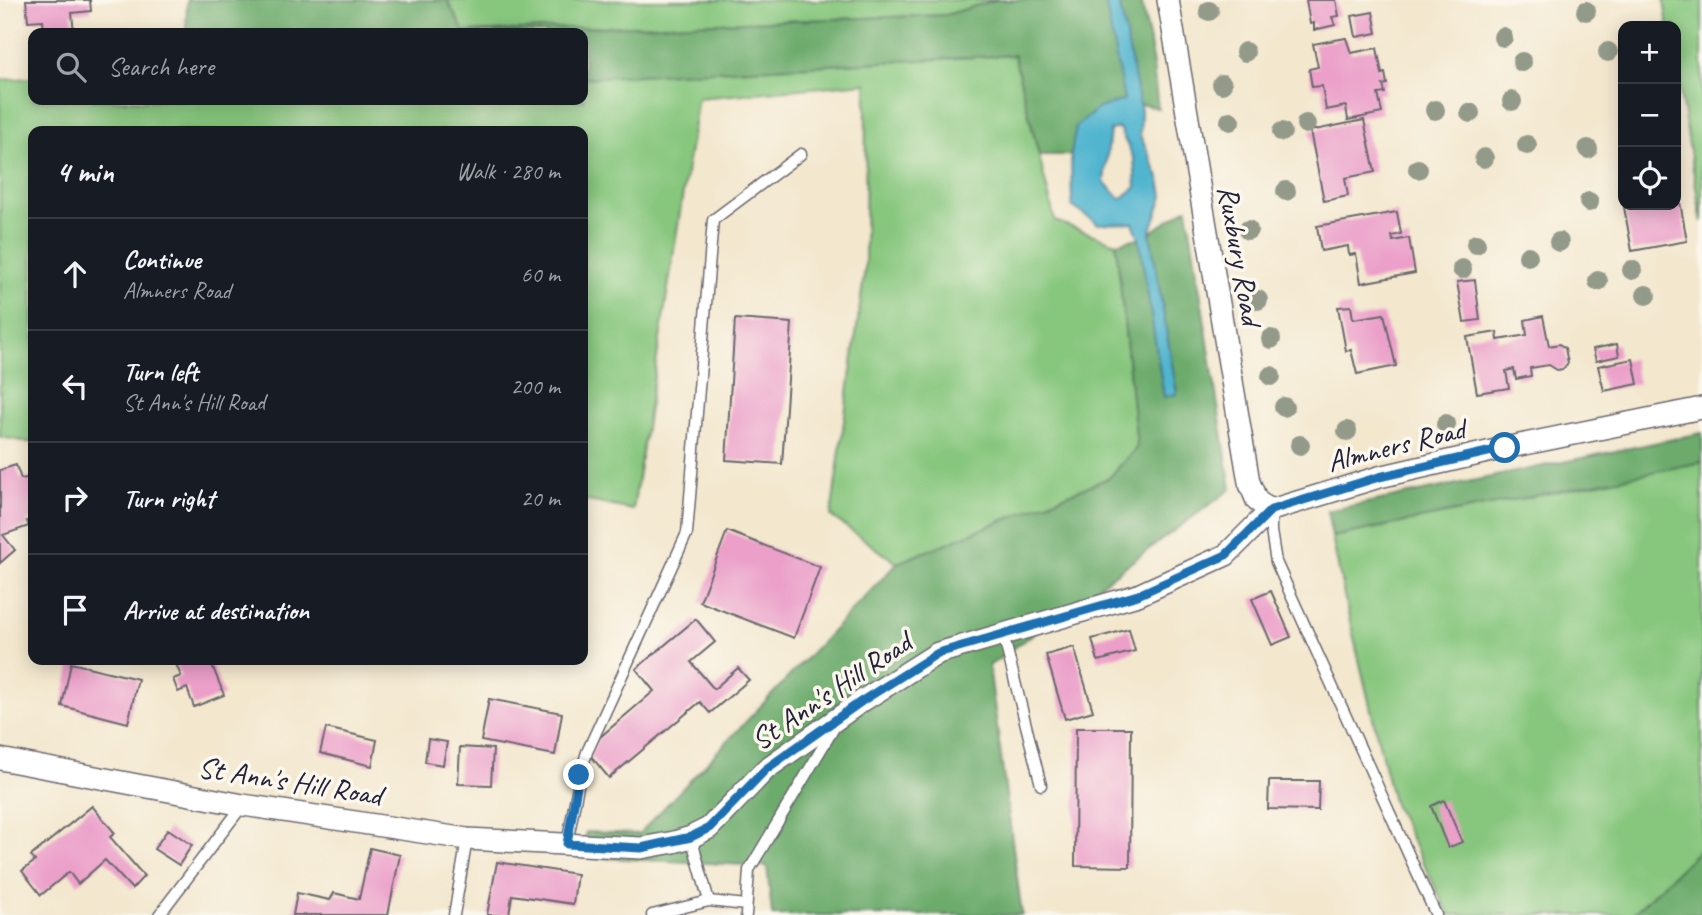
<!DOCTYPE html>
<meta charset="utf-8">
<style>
body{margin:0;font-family:Caveat,sans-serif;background:#242831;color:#f1f3f6}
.controls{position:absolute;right:21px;top:21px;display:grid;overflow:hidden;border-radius:14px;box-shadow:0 4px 18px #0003}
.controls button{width:63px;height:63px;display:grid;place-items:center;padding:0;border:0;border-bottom:2px solid #363941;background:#171b24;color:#f1f3f6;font:35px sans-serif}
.stop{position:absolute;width:21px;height:21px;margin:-16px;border:5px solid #1f6fb2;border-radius:50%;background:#fff}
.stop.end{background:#1f6fb2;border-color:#fff;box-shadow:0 2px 7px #0008}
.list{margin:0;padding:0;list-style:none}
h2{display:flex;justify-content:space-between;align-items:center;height:91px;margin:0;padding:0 28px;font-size:30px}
h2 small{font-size:23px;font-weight:400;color:#9ea1a6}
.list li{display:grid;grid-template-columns:46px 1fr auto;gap:21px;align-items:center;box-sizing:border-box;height:112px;padding:0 28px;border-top:2px solid #363941}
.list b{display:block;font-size:26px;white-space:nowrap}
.list p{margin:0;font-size:23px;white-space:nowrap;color:#9ea1a6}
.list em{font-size:23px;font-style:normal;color:#9ea1a6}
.icon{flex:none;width:38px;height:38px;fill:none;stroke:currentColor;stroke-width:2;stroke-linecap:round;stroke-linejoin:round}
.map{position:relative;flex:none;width:1702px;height:915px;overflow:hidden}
.search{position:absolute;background:#171b24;box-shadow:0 4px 18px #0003;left:28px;top:28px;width:560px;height:77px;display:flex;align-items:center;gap:18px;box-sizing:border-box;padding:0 24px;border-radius:14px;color:#9ea1a6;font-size:26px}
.panel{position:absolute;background:#171b24;box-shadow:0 4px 18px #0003;left:28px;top:126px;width:560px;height:539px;border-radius:14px}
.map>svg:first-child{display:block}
</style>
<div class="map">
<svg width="1702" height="915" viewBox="0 0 1702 915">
<rect width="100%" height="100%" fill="#fbf7ec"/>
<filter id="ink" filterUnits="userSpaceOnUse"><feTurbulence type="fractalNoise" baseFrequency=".0143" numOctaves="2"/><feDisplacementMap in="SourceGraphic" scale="14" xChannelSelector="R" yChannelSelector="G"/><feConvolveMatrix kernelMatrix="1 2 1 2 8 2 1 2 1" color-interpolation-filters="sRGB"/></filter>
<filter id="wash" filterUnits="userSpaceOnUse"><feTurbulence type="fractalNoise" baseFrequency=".00686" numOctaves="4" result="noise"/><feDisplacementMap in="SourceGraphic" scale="28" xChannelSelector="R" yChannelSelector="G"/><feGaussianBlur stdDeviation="1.57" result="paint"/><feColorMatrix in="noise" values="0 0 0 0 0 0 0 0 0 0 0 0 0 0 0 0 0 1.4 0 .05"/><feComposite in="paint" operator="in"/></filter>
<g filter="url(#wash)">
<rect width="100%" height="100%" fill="#f3e7ce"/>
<path fill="#86c67d" stroke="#54745c" stroke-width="2" d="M447,0H996L946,15L463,32Z
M1664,0H1702V223L1676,68V26H1668Z
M1014,55L1055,221L1116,243L1137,447L1109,478L897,563L831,516L865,269L866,83L698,98L633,510L583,500V131H33V443L0,437V80L33,78V100H583V78Z
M1702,462V847L1632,915H1449L1393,802L1346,605L1332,537Z"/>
<path fill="#6cab6c" stroke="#476654" stroke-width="2" d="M187,0H447L464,32L946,15L996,0H1141L1150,42L1158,108L1124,101L1076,126L1071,155H1039L1014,55L583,78V33H186Z
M1187,208L1231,489L989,666L1022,915H772L767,866L584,857L586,832L639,834L897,563L1109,478L1137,447L1116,243L1139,238L1164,396L1177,394L1150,233Z
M1702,433V462L1332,537L1327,511Z
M1702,847V915H1632Z"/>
<path fill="#51b5cf" stroke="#3a6c85" stroke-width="2" fill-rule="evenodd" d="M1105,0H1119L1141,111L1140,135L1160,180L1163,196L1150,233L1177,394L1164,397L1139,238L1133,223L1098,224L1072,206L1071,155L1076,126L1099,108L1124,100ZM1119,128L1134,159L1136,187L1121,199L1104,182L1110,130Z"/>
<g id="blocks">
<path fill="#eb9fc9" d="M26,0H90L91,11L72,13L74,33H44L43,20L28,21Z
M1306,0H1336L1339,16L1332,17L1335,25L1314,30V23L1310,24Z
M1373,12L1377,33L1356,37L1352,16Z
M1346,38L1351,53L1377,48L1382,74L1385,73L1387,84L1383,85L1385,93L1378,94L1382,113L1348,120L1346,106L1326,110L1322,86L1312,87L1309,69L1318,67L1313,44Z
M1364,120L1375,172L1345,178L1348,196L1324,201L1310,131Z
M1676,191H1678L1687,241L1632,251L1624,207L1637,205H1676Z
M1397,212L1401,234L1392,236L1393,241L1409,238L1415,273L1361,283L1356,254L1349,255L1348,246L1321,251L1317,226Z
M1475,280L1480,320L1464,322L1457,282Z
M1351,306L1353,319L1384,314L1396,366L1357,374L1351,350L1346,351L1338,307Z
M1543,316L1549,346L1559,344L1565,348L1568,363L1563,369L1557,370L1549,365L1530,368L1531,376L1516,379L1514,369L1506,371L1509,388L1477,393L1467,337L1497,332L1498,340L1527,335L1525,320Z
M735,319L792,323L782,464L726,460Z
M1617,344L1619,356L1596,361L1593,349Z
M1633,359L1638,384L1604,391L1598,366Z
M16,465L21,479L33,477V519L27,521L29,526L3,535L15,550L0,563V470Z
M727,531L820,567L794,638L700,602Z
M1271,591L1291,637L1272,645L1252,599Z
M696,619L715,642L691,662L714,689L738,668L749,680L710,713L700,702L609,778L590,755L599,738L654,691L636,669Z
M1129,629L1135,651L1098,661L1092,639Z
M1074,647L1093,711L1065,719L1046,655Z
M187,660H210L224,695L194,707L187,688L178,692L173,679L181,676L176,664Z
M71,663L138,679L128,723L62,706Z
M489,699L562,713L555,755L481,741Z
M326,728L377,740L372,766L320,753Z
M1076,728H1131L1130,867L1075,866Z
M428,739L447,742L443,765L425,762Z
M460,747L493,749L491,785L458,784Z
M1269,781H1319L1318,810L1268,809Z
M1444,800L1462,842L1448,848L1431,806Z
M92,806L115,833L110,837L144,876L132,889L105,860L78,884L69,872L41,895L22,871L35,861L31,856Z
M168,829L192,845L179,865L154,849Z
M370,848L400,855L388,915H293L297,893L330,900L334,893L359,899Z
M497,862L577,874L573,904L512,895L509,915H487Z"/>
</g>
</g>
<g filter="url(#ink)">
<use href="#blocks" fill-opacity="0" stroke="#6b676e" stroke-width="2"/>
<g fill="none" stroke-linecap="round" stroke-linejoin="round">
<g stroke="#6b676e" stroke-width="13">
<path id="lane" d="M1271,512V531L1276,562L1436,915
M1003,634L1041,785
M691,837L709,901
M567,844L580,775L587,752L687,533L713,220L801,154
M159,915L243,805
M454,915L467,839
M652,915L709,901L746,905
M746,915L749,870L834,728"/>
</g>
<g stroke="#6b676e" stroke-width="24">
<path id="street" d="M1168,0L1249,482L1257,501L1271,510
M0,759L243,805L467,839L641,848L674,842L691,837L709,828L766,769L862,701L938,653L1138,595L1226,555L1271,510L1379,477L1505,448L1702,408"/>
</g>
<use href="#lane" stroke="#fff" stroke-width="10"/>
<use href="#street" stroke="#fff" stroke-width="21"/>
</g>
<g fill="#939a8a">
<circle cx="1209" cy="11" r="10"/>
<circle cx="1586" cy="11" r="10"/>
<circle cx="1503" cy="37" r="10"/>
<circle cx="1245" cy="52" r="10"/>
<circle cx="1608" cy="52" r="10"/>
<circle cx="1522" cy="62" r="10"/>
<circle cx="1222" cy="84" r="10"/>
<circle cx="1512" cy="101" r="10"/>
<circle cx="1435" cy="110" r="10"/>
<circle cx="1470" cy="113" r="10"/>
<circle cx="1230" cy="121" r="10"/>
<circle cx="1306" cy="124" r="10"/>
<circle cx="1282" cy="132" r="10"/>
<circle cx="1527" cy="145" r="10"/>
<circle cx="1588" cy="149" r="10"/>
<circle cx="1484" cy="158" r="10"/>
<circle cx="1418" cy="169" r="10"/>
<circle cx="1286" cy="191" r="10"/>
<circle cx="1589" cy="202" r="10"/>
<circle cx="1248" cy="230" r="10"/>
<circle cx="1559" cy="242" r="10"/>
<circle cx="1476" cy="244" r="10"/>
<circle cx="1528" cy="256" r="10"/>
<circle cx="1462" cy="269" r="10"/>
<circle cx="1632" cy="270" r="10"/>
<circle cx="1598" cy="281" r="10"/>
<circle cx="1646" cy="295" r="10"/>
<circle cx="1258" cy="300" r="10"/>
<circle cx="1271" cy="339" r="10"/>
<circle cx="1271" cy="376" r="10"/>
<circle cx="1284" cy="407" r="10"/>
<circle cx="1446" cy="424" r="10"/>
<circle cx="1347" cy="431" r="10"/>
<circle cx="1300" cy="445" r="10"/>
</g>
</g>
<g fill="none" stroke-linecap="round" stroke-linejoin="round" filter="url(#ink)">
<path stroke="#1f6fb2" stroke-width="9" d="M579,775L567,844L641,848L691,837L709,828L766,769L862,701L938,653L1138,595L1226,555L1271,510L1379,477L1505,448"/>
</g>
<g text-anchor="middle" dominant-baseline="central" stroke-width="7" stroke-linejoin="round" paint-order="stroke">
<g font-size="30" fill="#22223b" stroke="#fbf7ec">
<text transform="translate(1240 255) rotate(80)">Ruxbury Road</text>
<text transform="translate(1396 445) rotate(-14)">Almners Road</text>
<text transform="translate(831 691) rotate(-34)">St Ann's Hill Road</text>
<text transform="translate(290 781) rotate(9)">St Ann's Hill Road</text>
</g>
</g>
</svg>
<div class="controls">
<button>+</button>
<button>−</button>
<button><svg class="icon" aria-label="locate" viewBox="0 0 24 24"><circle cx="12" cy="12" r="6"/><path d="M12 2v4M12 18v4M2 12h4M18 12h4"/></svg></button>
</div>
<div class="stop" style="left:1505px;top:448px"></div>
<div class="stop end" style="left:579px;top:775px"></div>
<div class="search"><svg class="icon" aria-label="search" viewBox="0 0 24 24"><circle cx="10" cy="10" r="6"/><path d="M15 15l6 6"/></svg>Search here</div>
<section class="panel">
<h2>4 min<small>Walk · 280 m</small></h2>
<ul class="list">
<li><svg class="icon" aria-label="ahead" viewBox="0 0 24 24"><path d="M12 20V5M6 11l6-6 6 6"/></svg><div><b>Continue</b><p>Almners Road</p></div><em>60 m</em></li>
<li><svg class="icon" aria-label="left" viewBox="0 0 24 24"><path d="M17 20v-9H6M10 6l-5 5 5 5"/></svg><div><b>Turn left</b><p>St Ann's Hill Road</p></div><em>200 m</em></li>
<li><svg class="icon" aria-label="right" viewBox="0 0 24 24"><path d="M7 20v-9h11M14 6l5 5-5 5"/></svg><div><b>Turn right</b></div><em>20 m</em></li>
<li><svg class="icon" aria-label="arrive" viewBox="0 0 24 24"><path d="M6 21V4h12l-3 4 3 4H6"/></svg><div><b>Arrive at destination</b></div></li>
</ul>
</section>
</div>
